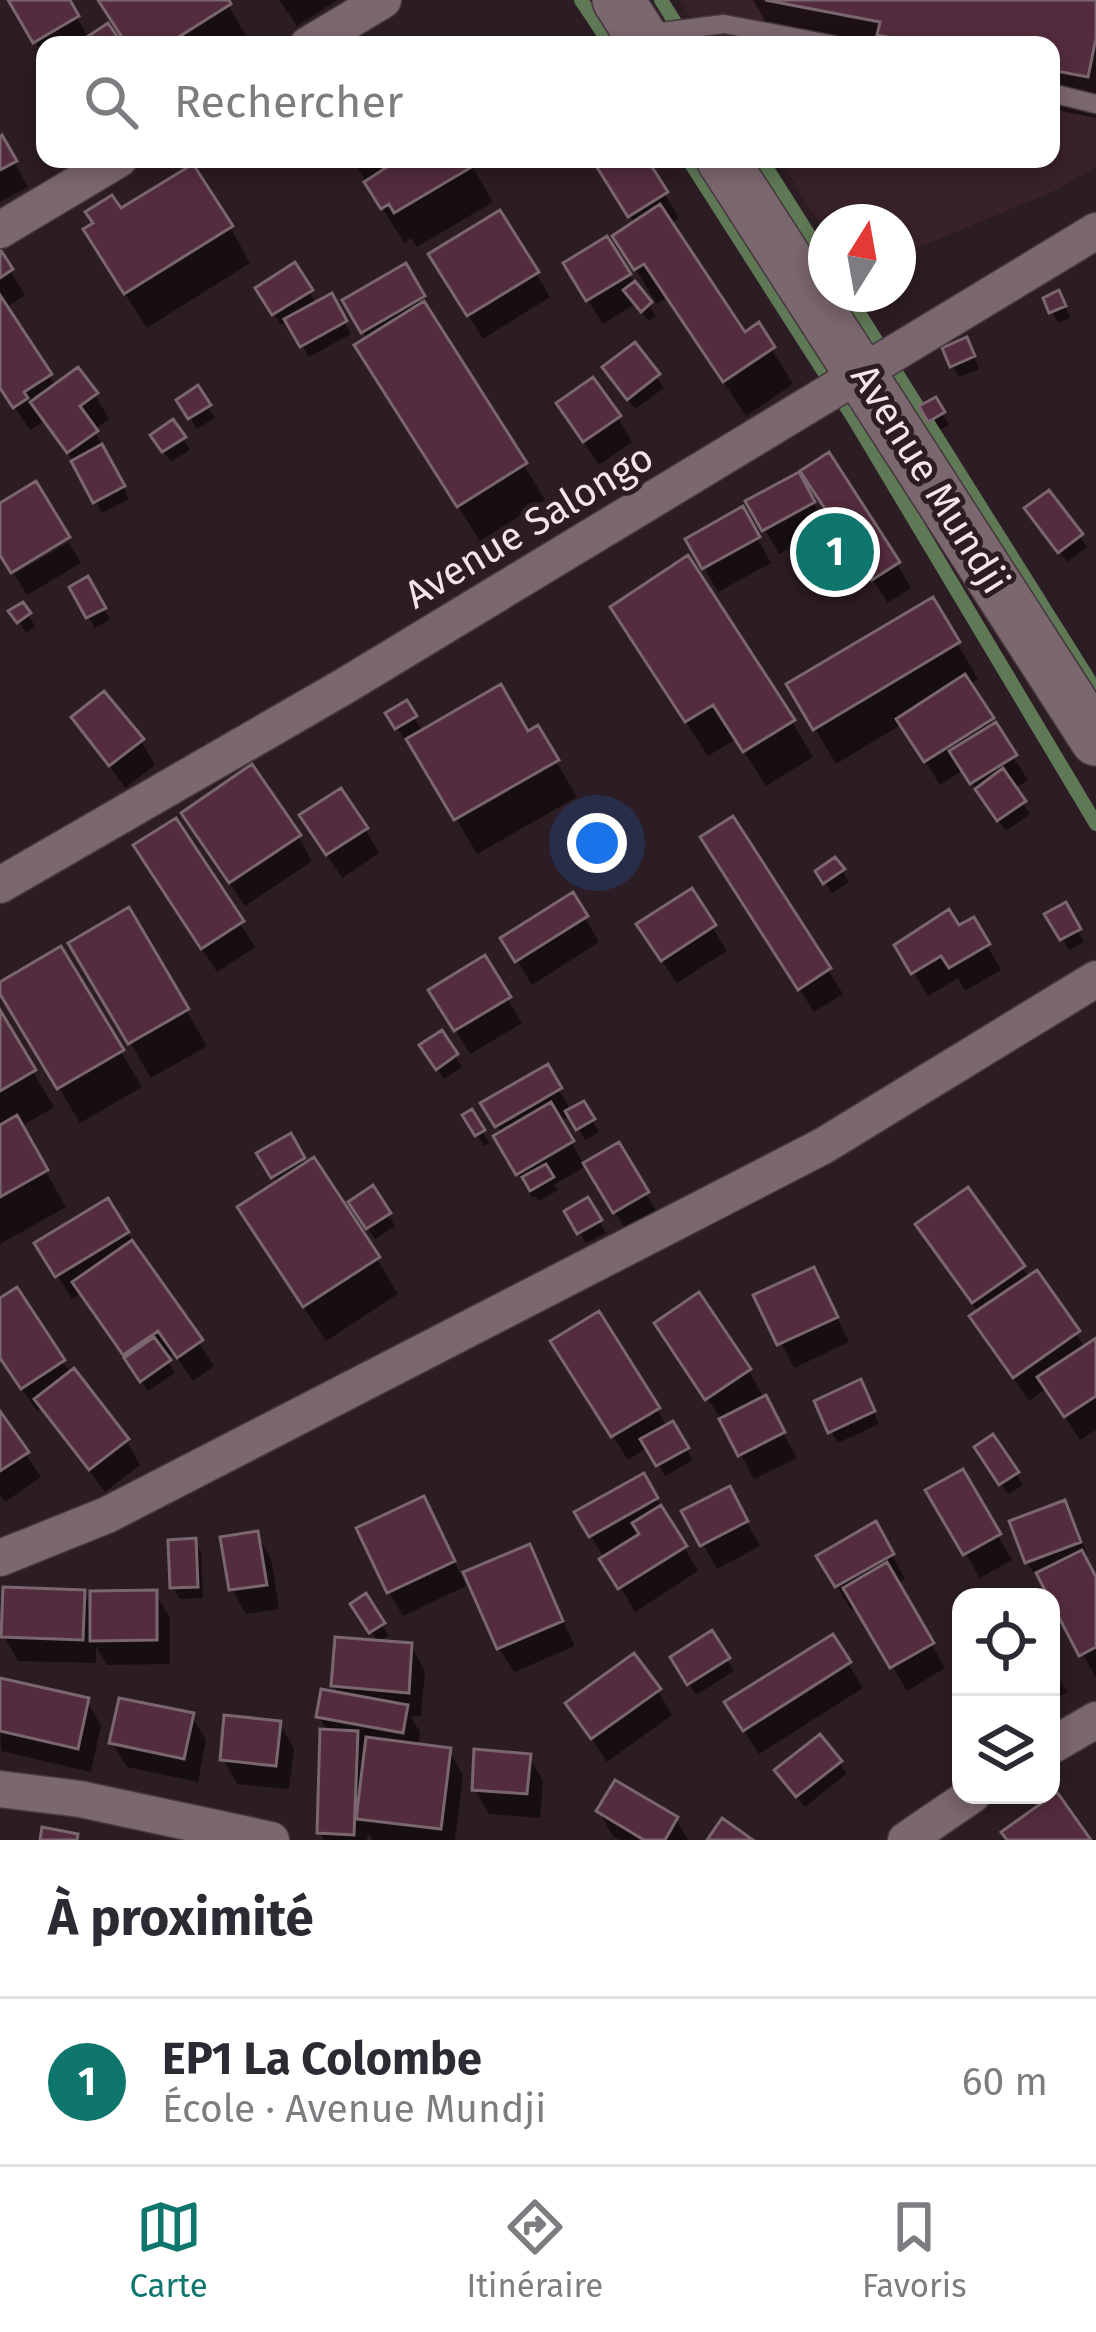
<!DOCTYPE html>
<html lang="fr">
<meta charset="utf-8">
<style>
body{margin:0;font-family:"Fira Sans",sans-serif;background:#f2f2f3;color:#2b2b33}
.controls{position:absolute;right:36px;bottom:36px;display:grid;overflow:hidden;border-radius:24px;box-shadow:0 6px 18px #0003}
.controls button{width:108px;height:108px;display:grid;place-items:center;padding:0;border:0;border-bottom:3px solid #e1e1e2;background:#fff;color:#2b2b33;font:60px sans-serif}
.compass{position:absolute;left:808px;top:204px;width:108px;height:108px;border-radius:50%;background:#fff;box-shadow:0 6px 18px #0003;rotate:11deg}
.you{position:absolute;left:597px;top:843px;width:42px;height:42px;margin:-30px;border:9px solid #fff;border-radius:50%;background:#1a73e8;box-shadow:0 0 0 18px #1a73e833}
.badge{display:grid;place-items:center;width:78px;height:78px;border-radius:50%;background:#0f766e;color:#fff;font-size:39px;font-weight:700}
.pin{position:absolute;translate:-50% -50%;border:6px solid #fff;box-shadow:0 3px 12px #0006}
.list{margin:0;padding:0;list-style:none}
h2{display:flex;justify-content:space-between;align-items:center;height:156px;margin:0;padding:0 48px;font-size:51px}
h2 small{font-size:39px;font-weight:400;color:#7c7c81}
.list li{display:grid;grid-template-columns:78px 1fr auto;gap:36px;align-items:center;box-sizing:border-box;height:168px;padding:0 48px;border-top:3px solid #e1e1e2}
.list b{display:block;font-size:45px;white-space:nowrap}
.list p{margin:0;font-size:39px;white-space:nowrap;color:#7c7c81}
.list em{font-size:39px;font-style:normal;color:#7c7c81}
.icon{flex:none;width:66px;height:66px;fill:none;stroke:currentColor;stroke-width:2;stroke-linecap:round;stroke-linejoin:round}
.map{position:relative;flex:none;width:1096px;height:1840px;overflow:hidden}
.search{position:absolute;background:#fff;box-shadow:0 6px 18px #0003;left:36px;right:36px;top:36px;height:132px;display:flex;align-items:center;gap:30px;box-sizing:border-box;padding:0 42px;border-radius:24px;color:#7c7c81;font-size:45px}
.sheet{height:324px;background:#fff}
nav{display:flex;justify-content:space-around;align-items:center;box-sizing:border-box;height:168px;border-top:3px solid #e1e1e2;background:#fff;font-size:33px;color:#7c7c81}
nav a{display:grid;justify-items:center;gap:6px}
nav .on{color:#0f766e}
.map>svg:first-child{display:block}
</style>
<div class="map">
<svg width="1096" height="1840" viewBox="0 0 1096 1840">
<rect width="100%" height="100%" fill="#2c1c23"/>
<path fill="#38212b" d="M680,0H1096V167L1052,192L898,256V222H826V234L779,159H1051V45H708Z"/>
<path fill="#0007" d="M11,0H67L89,39L120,45H45V58Z
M101,0H225L249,41L243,45H128Z
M279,0H337L297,26Z
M753,0H1096V118L1051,109V45H795L777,41Z
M1,139L28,187L0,202V140Z
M352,159H468L493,202L417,247L411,238L404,243Z
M602,159H644L679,218L669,224L744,336L758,327L793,384L746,416L667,297L657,304L616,237L635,224L598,162Z
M120,213L230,227L250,263L147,328L107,266Z
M606,240L656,316L649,321L635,304L603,324L581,289Z
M0,255L25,295L5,308L56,387L95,395L109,419L94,430L129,499L102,513L79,469L44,421L30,430L0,386Z
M294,267L317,305L331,297L351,334L309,357L288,321L281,325L259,289Z
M405,267L545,500L480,541L379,382L368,340L346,301Z
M536,273L550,297L483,339L446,279Z
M1065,305L1070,318L1058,323L1052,311Z
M634,346L664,388L635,409L612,380Z
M972,352L979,369L959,377L952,365Z
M197,389L215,418L197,429L180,401Z
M935,401L949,425L937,431L923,407Z
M618,418L632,442L599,465L574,428Z
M183,439L190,450L171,462L160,447Z
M798,476L827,527L779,554L749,502Z
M818,496L897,564L911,588L888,603Z
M742,511L771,563L718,592L689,540Z
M1035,520L1080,536L1087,547L1067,562Z
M69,542L81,563L27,595L14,574Z
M87,580L110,620L95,628L73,588Z
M932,601L978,679L968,685L1028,780L1014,789L1030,814L1006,831L963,770L940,785L902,724L836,764L790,686Z
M22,606L35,626L26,633L13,612Z
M635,644L792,722L813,757L766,786L736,739L708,756Z
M406,704L423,732L527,735L537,729L577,797L477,854L408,736L404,739L389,714Z
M75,718L141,741L155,765L125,788Z
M732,820L843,994L814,1012L718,862Z
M175,822L255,947L217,972L151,871Z
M365,829L379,853L342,878L317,840Z
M298,836L312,861L245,906L199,838Z
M842,871L849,882L832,893L818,872Z
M691,893L727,951L677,983L654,949Z
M572,896L599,942L532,985L504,939Z
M1064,906L1084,942L1069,950L1049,915Z
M128,911L207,1046L151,1078L72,944Z
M973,921L1001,970L965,991L958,978L928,996L898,946L958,929Z
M60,950L142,1087L80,1123L0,988Z
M484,959L522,1023L470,1054L432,991Z
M0,1016L54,1107L20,1127L66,1207L0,1244Z
M441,1035L462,1067L444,1079L430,1058Z
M546,1068L571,1111L583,1105L599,1132L585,1140L571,1115L559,1122L585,1166L618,1146L660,1218L629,1236L588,1165L554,1185L558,1190L539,1201L536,1196L532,1198L497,1137L502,1134L484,1104Z
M471,1113L489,1143L484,1146L466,1116Z
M290,1138L306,1166L377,1259L398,1294L326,1341L262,1244L278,1184L261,1154Z
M372,1189L395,1226L375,1239L358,1214Z
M587,1201L606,1233L586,1243L568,1212Z
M107,1202L214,1366L193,1381L174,1353L166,1359L175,1373L148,1391L82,1293L72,1299L38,1244Z
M933,1249L1022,1268L1086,1348L1096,1341V1430L1080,1440L1047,1388L1029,1401L973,1317L979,1313Z
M826,1295L849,1342L794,1368L757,1297Z
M0,1302L62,1362L126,1440L140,1465L105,1492L43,1408L37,1411L0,1357Z
M672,1348L749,1371L797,1458L754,1479L723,1421Z
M568,1366L657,1409L667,1427L672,1425L693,1460L665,1476L648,1447L628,1460Z
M866,1395L879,1424L838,1443L831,1431Z
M0,1416L41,1477L5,1502L0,1494Z
M985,1459L1016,1474L1023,1485L1008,1494Z
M962,1473L1012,1560L980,1578L929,1491Z
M643,1477L698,1571L635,1612L578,1513Z
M729,1490L760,1546L717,1569L685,1513Z
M1064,1504L1078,1529L1096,1581V1678L1045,1585L1042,1586L1027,1562Z
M437,1524L466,1586L403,1616L389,1592Z
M875,1525L905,1579L897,1584L945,1668L907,1691L858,1606L851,1610L820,1557Z
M257,1535L271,1559L279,1609L246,1614L232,1589Z
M194,1541L201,1553L203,1598L180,1599L173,1587Z
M528,1548L575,1646L514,1672L499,1648Z
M83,1593L93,1610L155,1593L170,1618V1664L107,1665L96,1646V1663L18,1661L4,1636Z
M365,1597L389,1636L378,1642L354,1605Z
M711,1634L734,1671L696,1695L674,1658Z
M832,1638L863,1688L759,1754L742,1728Z
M411,1646L425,1671L421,1716H410L420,1732L418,1747L449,1751L463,1775L455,1840H372L368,1833L367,1840H324L320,1833L328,1732L319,1717L340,1695L334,1686Z
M1051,1665L1067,1692L1051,1702Z
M0,1681L87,1701L101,1726L91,1772L1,1751Z
M658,1691L672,1715L607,1762L569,1704Z
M192,1716L206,1740L198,1782L127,1767L112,1743Z
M280,1724L294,1749L289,1789L237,1784L223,1759Z
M529,1757L543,1781L540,1818L489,1814L475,1789Z
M839,1762L846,1774L805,1807L785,1783Z
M599,1811L676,1819L688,1840H620L613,1836Z"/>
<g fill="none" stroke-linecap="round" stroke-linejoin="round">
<path stroke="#5f7956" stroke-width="14" d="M581,0L611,45
M661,0L689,45
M688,159L854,419L1096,824
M761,159L826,262
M847,294L1096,691"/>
</g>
<path fill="#532c3d" stroke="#7a666e" stroke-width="3" d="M8,0H70L79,16L33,43Z
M98,0H229L231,4L166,45H127Z
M765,0H1096V38L1088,77L1051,70V45H926L877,35L880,22Z
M108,23L123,45H75Z
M2,135L17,161L0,170V137Z
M382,159H472L475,165L394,213L389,204L381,209L364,182L387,167Z
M596,159H647L668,192L628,217L593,161Z
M193,164L233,226L124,294L83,229L93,223L85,212L112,195L121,208Z
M660,204L745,332L759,322L775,347L723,382L644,264L634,270L612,236Z
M500,210L539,272L467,316L428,254Z
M607,236L631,274L586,301L563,263Z
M0,249L13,269L0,278Z
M295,262L313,290L272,315L255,288Z
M406,263L425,296L361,333L342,300Z
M635,281L652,302L641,312L623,290Z
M1059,290L1066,306L1049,313L1043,298Z
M332,293L347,321L300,347L284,319Z
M0,295L52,374L24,392L28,398L13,408L0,388Z
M424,301L527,463L457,507L354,345Z
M967,337L975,356L950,367L942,348Z
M635,342L660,374L627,400L602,367Z
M78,367L98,393L80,406L98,431L67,453L30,402Z
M593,377L621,416L583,442L556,403Z
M198,385L211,405L188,419L176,400Z
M936,397L945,412L928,422L919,406Z
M173,419L186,437L162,452L150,435Z
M102,444L125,486L93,503L71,461Z
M829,452L900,562L872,580L800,471Z
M799,472L815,502L762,531L745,501Z
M36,481L70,537L11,573L0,555V503Z
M1049,490L1083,534L1058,553L1024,508Z
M743,506L760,537L702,569L685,539Z
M688,555L795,720L743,752L713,705L685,722L610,607Z
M88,576L106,608L86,618L69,587Z
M933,597L960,642L813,730L786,684Z
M23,602L31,613L17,623L8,611Z
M965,674L994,718L924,762L896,719Z
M501,684L528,731L538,725L559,760L454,820L406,739Z
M104,691L144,739L109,766L71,717Z
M407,700L417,716L395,729L385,713Z
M996,722L1017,755L970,784L949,751Z
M252,764L301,835L229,883L181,813Z
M1003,768L1026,801L997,821L975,789Z
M341,788L368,828L326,855L299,815Z
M733,816L831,968L798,990L700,837Z
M176,818L244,921L201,949L133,845Z
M835,857L845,869L823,884L815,871Z
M692,888L716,925L661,961L636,924Z
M573,892L588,916L515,962L500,938Z
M1066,902L1081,929L1060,940L1044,914Z
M129,907L189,1009L128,1044L68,943Z
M949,909L959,925L974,917L990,944L949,968L941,956L911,974L894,945Z
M61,946L124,1050L57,1089L0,994V982Z
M485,955L511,997L454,1031L428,990Z
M0,1010L36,1070L0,1091Z
M442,1030L458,1054L436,1070L419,1045Z
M548,1064L562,1088L495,1127L480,1103Z
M584,1101L595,1119L576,1130L565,1111Z
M551,1102L574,1141L516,1175L493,1136Z
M472,1109L485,1130L475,1136L462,1115Z
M17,1115L48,1170L0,1197V1125Z
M291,1133L305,1158L271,1178L256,1153Z
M619,1142L649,1192L613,1213L583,1163Z
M314,1157L380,1257L303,1307L237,1207Z
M546,1164L554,1177L530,1191L522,1177Z
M373,1185L391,1213L366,1229L348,1202Z
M968,1187L1025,1266L972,1303L915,1224Z
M588,1197L602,1220L577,1234L564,1211Z
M108,1198L129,1232L55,1277L34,1243Z
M132,1240L203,1340L177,1358L158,1331L123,1355L72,1282Z
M814,1267L838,1317L777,1345L753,1295Z
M1037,1270L1080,1331L1013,1378L969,1316Z
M17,1287L65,1360L21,1389L0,1358V1298Z
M699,1292L751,1369L705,1400L654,1323Z
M599,1311L660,1408L611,1437L550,1341Z
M154,1337L171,1360L140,1382L124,1358Z
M1096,1338V1396L1064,1417L1037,1377Z
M74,1368L129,1439L89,1470L34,1399Z
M861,1379L875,1411L828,1433L814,1401Z
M766,1395L785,1432L738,1456L719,1419Z
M0,1411L29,1452L0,1471Z
M673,1421L689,1448L656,1466L640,1439Z
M993,1434L1019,1472L999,1485L974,1447Z
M963,1469L1001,1534L963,1555L925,1490Z
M644,1473L658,1498L589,1537L574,1512Z
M730,1486L748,1521L700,1546L681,1511Z
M424,1496L455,1561L387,1593L356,1528Z
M1065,1500L1081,1542L1025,1563L1009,1521Z
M661,1505L687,1546L618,1589L599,1559L639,1534L632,1523Z
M876,1521L894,1554L835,1587L816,1556Z
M258,1531L267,1585L229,1590L220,1537Z
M196,1538L198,1587L170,1588L168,1540Z
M530,1544L563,1621L497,1649L463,1572Z
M1082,1550L1096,1577V1647L1079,1656L1036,1573Z
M887,1562L934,1643L890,1668L843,1588Z
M3,1587L85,1590L83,1640L1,1637Z
M157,1590V1640L90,1641V1591Z
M366,1593L385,1623L369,1633L350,1604Z
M712,1630L730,1658L687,1685L670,1657Z
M833,1634L851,1662L743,1731L724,1702Z
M335,1637L412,1643L409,1693L331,1686Z
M634,1653L661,1689L591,1739L565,1703Z
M0,1678L89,1698L78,1749L0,1731Z
M321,1689L408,1705L403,1733L316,1717Z
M119,1698L194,1713L184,1759L109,1743Z
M224,1715L281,1721L276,1766L220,1760Z
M320,1729L358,1731L354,1835L317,1833Z
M820,1734L842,1761L796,1797L774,1770Z
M366,1737L451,1748L441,1829L356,1819Z
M474,1749L531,1754L527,1794L472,1790Z
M615,1780L678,1817L665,1840H644L596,1811Z
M1057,1792L1091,1840H1007L1001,1832Z
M722,1818L753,1840H707Z
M42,1827L78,1834L77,1840H40Z"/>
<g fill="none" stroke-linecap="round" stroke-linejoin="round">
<g stroke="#45373d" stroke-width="21">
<path id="lane" d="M645,34L724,24L834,45
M1051,93L1096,104"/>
</g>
<g stroke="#45373d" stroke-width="39">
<path id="street" d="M308,45L383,0
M0,230L119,159
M0,885L343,687L1096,231
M0,1558L107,1515L823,1146L1096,979
M1051,1746L1096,1720
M0,1789L80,1799L271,1840
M906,1840L972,1795"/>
</g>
<g stroke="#45373d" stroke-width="54">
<path id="secondary" d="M618,0L647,45
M722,159L1096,740"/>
</g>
<use href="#lane" stroke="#7b676e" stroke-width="18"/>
<use href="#street" stroke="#7b676e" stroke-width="36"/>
<use href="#secondary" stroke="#7b676e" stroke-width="51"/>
</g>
<g text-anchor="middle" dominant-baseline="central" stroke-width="10" stroke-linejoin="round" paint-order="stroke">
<g font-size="39" fill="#f2e6ea" stroke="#2c1c23">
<text transform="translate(930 479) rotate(58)">Avenue Mundji</text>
<text transform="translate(529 526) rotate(-31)">Avenue Salongo</text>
</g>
</g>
</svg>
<div class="controls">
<button><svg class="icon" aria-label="locate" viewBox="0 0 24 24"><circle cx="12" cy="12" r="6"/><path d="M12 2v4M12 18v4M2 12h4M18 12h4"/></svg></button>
<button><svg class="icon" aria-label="layers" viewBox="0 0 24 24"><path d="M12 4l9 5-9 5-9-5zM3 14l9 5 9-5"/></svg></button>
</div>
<svg class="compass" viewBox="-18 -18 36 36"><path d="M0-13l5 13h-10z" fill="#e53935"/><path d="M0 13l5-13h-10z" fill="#7c7c81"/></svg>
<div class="you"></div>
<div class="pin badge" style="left:835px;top:552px">1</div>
<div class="search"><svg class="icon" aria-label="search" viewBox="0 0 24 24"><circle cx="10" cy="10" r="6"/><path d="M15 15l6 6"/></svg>Rechercher</div>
</div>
<section class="sheet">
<h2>À proximité<small></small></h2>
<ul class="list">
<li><span class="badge">1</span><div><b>EP1 La Colombe</b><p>École · Avenue Mundji</p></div><em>60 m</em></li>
</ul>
</section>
<nav>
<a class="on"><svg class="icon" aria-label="map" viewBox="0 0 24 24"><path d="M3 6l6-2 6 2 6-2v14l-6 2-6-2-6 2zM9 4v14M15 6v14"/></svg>Carte</a>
<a><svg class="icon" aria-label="directions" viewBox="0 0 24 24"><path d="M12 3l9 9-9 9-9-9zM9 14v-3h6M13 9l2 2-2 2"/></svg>Itinéraire</a>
<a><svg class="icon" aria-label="saved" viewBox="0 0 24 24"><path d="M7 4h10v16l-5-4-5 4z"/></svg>Favoris</a>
</nav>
